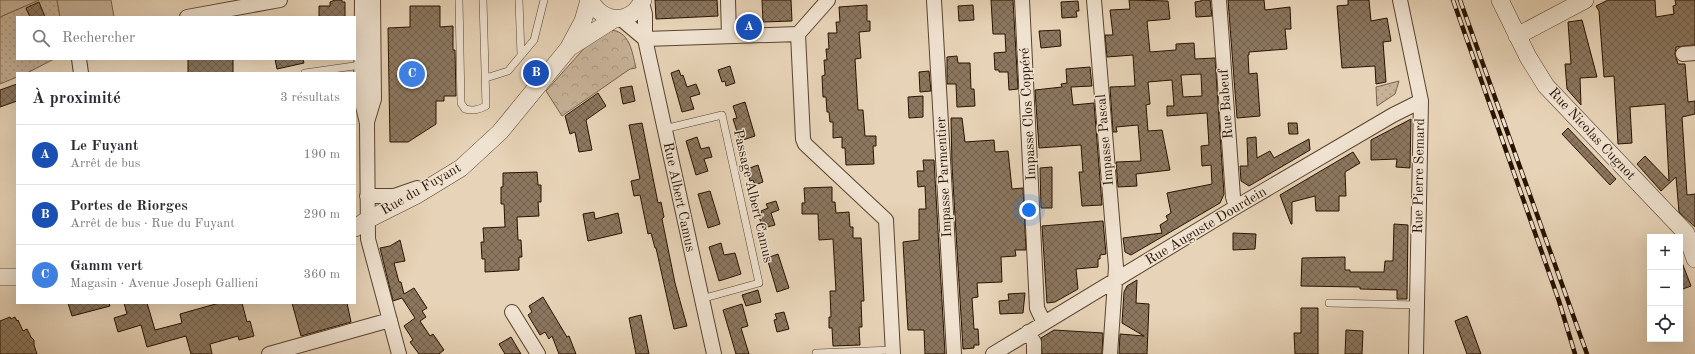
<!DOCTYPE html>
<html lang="fr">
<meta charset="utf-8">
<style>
body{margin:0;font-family:"Old Standard TT",serif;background:#f2f2f3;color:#2b2b33}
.controls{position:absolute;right:12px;bottom:12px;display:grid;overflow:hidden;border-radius:0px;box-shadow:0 4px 16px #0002}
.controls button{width:36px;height:36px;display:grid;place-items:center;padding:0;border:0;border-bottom:1px solid #e1e1e2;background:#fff;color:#2b2b33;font:20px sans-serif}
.you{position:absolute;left:1029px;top:210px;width:14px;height:14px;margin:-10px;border:3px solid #fff;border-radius:50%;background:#1a73e8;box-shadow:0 0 0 6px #1a73e833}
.badge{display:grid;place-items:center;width:26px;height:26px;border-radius:50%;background:#8f2418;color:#fff;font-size:13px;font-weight:700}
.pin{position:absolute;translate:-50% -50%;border:2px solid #fff;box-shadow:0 1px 4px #0006}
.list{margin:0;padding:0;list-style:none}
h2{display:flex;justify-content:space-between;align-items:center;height:52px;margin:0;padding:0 16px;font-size:17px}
h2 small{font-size:13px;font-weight:400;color:#7c7c81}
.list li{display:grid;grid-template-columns:26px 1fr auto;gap:12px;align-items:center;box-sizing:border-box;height:60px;padding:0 16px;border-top:1px solid #e1e1e2}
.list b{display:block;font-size:15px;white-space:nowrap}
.list p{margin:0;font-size:13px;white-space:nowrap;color:#7c7c81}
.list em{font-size:13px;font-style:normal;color:#7c7c81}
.icon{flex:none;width:22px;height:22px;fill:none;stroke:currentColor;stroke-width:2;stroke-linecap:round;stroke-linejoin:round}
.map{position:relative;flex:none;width:1695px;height:354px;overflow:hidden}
.search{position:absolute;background:#fff;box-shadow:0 4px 16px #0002;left:16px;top:16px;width:340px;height:44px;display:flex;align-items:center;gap:10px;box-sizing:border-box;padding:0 14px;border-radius:0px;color:#7c7c81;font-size:15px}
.panel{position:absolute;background:#fff;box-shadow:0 4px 16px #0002;left:16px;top:72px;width:340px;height:232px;border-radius:0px}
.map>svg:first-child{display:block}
</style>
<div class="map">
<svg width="1695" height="354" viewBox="0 0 1695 354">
<defs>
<pattern id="grass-dots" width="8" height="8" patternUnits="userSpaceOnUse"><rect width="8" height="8" fill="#c7b298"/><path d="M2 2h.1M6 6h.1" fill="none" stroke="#ab9881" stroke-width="1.8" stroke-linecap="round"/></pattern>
<pattern id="park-crowns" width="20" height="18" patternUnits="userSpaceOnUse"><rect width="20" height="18" fill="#c7b298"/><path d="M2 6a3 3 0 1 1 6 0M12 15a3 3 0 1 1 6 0" fill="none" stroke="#ab9881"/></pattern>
<pattern id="building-cross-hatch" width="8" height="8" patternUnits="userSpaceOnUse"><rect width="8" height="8" fill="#8b775f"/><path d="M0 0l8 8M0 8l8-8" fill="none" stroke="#72604c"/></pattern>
</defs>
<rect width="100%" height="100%" fill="#e7d3b7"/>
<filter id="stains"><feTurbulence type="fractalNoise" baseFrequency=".005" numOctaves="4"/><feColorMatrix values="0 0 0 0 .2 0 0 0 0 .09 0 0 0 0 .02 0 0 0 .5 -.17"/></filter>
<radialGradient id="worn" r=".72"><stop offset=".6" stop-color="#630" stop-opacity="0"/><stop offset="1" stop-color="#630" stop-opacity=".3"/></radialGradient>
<path fill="url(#grass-dots)" stroke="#78624c" d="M39,0H57L60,17H17V59H54L27,73H17V77L0,84V17Z
M1399,81L1395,94L1377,106L1376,87Z"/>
<path fill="url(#park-crowns)" stroke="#78624c" d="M609,30C630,30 632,52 636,68L630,69L562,116L546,91L597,34Z"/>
<path fill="#c7b298" stroke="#78624c" d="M0,0H39L0,17Z
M57,0H111L114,17H60Z"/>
<path fill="url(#building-cross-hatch)" stroke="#281300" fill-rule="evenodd" d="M335,0H342V2H345V17H319V6H330V2Z
M655,0H717L718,16L656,19Z
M762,0H791L792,21L763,22Z
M991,0H1013L1018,89L1009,90L1008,72H999V70H995L994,53L1006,52L1005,34H993Z
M1129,0L1168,1L1170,19L1147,21L1150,52L1176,50V44L1194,43L1195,59L1215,58L1224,194L1220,203L1131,255L1125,252L1123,238L1162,233L1160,225L1168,220L1166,216L1171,213L1167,193L1212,184L1211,165L1202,166L1201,146L1209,145L1207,113L1167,116V106H1174L1172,80L1148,82L1150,104L1146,105L1148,131L1162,130L1170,170L1136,174L1137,186L1118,187L1116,162L1141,161L1138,125L1116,127L1117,132H1113L1110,87L1135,86L1133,55L1107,57L1105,35H1113L1110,10L1130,9ZM1201,74L1202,96L1183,97L1181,75Z
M1201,0H1210L1212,16L1196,17L1195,2L1201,1Z
M1228,0H1264L1265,10L1290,7L1291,29H1285L1287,49L1249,52V55H1248L1249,74L1257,73L1260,116L1237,118Z
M1348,0H1369L1371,21L1387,18L1391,41L1383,42L1386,82L1376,84L1375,66L1342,68L1337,6L1348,5Z
M1608,0H1655L1656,17L1674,14L1673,6L1676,5L1675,0H1695V45L1676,47L1675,54L1678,64H1685L1688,102L1695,101V114L1682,117L1687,195L1695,194V227L1679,212L1676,177L1661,191L1637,164L1645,156L1669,181L1665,104L1630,107L1632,143L1618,144L1614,76L1604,77L1599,11L1596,6Z
M1078,1L1079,11H1076L1077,17L1062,18L1061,2Z
M39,2L45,17H30L26,8Z
M867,5V21H870V31L859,32L861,58L855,59L858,110H863L865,136H876V146H873L874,164L846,165L845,148H842V137L833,138V122H830L829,112H827L826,97H823L822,76L825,75L824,60H827L826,49H829L828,33H837L836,22H840L839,7Z
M973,5L974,20L959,21L958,6Z
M410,6H440V27L453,26V50H455L456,96H444V101H436V124L408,142H390L388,28L410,27Z
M1582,20L1597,77L1580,78L1581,105L1567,89L1565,64H1571L1568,22Z
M1060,30L1061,46L1041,48L1039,31Z
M957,56L958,63H970L971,89H974L975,106L957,107L956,84H947V57Z
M188,59H233V73H188Z
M275,59H303L304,63L277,69Z
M730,66L735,83L726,86L725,81L722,82L718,70Z
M1090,67L1092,86L1071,87L1073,105L1094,103L1102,205L1082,206L1079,172H1083L1081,145L1039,148L1035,90L1062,87L1061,84L1067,83L1066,69Z
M679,70L681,76L683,75L687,87L696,84L700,94L690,97L694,109L682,112L671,73Z
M929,71L931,91L920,92L919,72Z
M17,84V101L0,107V90Z
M632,86L635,101L623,104L620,88Z
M598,93L606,106L586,120L592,150L579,152L575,132L570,134L565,116Z
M923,96V117L909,118L908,97Z
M745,102L755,136L740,141L733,119L737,118L733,106Z
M951,118H962L965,142L994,140L995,152L1008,151L1012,189L1023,188L1026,250H1015L1016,256L1001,257L1002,282L977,283L978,297L972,298L974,329H978L979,345H974V348L963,349L952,166Z
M1411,119L1410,168L1396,167L1397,159L1371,160V140Z
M642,123L658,203L661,202L664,217L662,219L675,283L687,326L674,329L656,248H655L651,233L648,234L640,195L634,196L631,181L640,179L629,125Z
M1288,123H1297L1298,134H1289Z
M1568,128L1616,179L1610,185L1562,134Z
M697,137L701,149L709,147L712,157L704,159L708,171L696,175L686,141Z
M1256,137L1257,158L1270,151L1274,158L1309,139L1310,150L1249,186L1241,181L1240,166H1248L1247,138Z
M1353,152L1360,163L1345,172L1346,196H1339V211H1316L1315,196L1292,202V224H1291L1280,195Z
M923,160H934L945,354H925L924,330H908L903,242L919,240V209H926L925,186L918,187L917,171H924Z
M758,165L763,182L755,185L753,180L750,181L747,169Z
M1052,167V208H1041L1040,168Z
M537,172L538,185H541V202H538L539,216L517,217L518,240H521L522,257H519V270L485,272V259H482L481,242H484L483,228L505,227L504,204H501V187H503V173Z
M832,187V202H835L836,213L849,212L850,227H853V238H861L864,301H861L862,327H859L860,345L833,346L832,328H829V317H831L830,291H836L833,239L819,240L818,214H802V203H805L804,188Z
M710,191L720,224L708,228L698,194Z
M776,201L779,210L771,213L775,225L763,228L759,217L762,216L761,211L768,208L766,204Z
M594,212L595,219L618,213L622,233L588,241L583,214Z
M1103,221L1106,254L1100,255V259H1098V267L1076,269L1078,289L1055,302L1047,303L1042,226Z
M1394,224L1408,225L1407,299H1397V290L1360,289V287L1301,286L1302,258L1345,257V270H1350V272H1384L1385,261H1393Z
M1233,233L1256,234L1255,249L1233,250Z
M400,240L405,261L394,263L399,282H401L404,294L414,288L427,308L422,311L426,317L420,321L430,336L433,334L444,350L439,354H419L410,342L413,340L404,326L415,318L402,298L393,301L380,248L390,246Z
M721,243L724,255L735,253L741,274L719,281L709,247Z
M778,254L789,288L777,292L767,258Z
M1680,260H1681L1691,286L1680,290Z
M1137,280L1136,303L1149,304L1147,354H1119L1120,334L1144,336L1122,323L1124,292L1127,286Z
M758,290L761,302L746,306L742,295Z
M1025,293L1023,313L1000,314L999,301L1009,300L1008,294Z
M543,297L567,337L569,336L576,354H559L552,336L549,339L545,332L540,335L528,315L532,312L529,306Z
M68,303H109L110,306L72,316Z
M124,303H147L155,330L182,323L180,314L219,303H242L247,322L250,321L254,336L239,340L238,336L210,344L212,354H191L186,336L147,347L141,325L118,332L114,318L127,314Z
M292,303H347L351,322L301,336Z
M742,304L748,326L741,328L749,354H736L723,310Z
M1301,308H1318V354H1295L1294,333H1301Z
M784,312L789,329L777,332L774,320L777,319L775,314Z
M641,315L649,354H636L629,318Z
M1467,316L1469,321L1481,354H1467L1455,321Z
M10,317L11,319L15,317L17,321L18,320L23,331L27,329L31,337L34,340V345L37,354H0V321Z
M1054,330L1103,333L1102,354H1042L1041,338Z
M1346,330L1363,331L1362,354H1345Z
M511,337L521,354H505L499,344Z"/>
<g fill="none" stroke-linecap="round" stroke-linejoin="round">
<g stroke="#58432e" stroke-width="8">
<path id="service" d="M459,0L461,103L465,109C473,111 478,110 486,106L483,0
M519,0L521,55
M305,73L361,65
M486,78L508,71L534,40L544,0
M664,129L722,115L759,283L701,299
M1329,303L1417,305
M816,353L893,350"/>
</g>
<g stroke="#58432e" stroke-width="16">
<path id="minor" d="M362,0L361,98L367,123L368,239L399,354
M728,0L729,36
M934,0L954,354
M1022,0L1037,308L1044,323
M1094,0L1116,267L1110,354
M1219,0L1233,197L1236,207
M1400,0L1421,101L1416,354
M642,3L645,14V39L714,354
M187,17L280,0
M620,18L645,39
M798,34L803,139L805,144L886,220L893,354
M645,39L798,34L828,0
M1683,54L1695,53
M79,59L81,73
M367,122L374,99L373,0
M367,196H394L417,188
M512,312L538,354
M1028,332L1034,342V354
M269,354L390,320
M993,354L1236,207L1393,115L1421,101"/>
</g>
<g stroke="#58432e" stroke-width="18">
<path id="tertiary" d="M590,0C603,24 631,25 643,0
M1500,0L1528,57L1546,86L1686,233L1695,259
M1517,36L1585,0
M572,46L614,19
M355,228L367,220L415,196L461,168L500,132L568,49L583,21L589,0
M0,277H17"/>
</g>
<use href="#service" stroke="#efe2d0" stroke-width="7"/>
<use href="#minor" stroke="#efe2d0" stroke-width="14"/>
<use href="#tertiary" stroke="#efe2d0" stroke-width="17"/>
<g stroke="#281300" stroke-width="4.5">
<path id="rail" d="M1453,0L1559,301L1575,354
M1460,0L1587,354"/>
</g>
<use href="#rail" stroke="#efe2d0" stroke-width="3" stroke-dasharray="9" stroke-linecap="butt"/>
</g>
<g text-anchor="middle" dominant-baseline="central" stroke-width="3" stroke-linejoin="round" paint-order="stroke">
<g font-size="14" fill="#281300" stroke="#efe2d0">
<text transform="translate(1226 104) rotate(-94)">Rue Babeuf</text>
<text transform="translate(1028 114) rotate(-93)">Impasse Clos Coppéré</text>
<text transform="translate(1592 134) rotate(47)">Rue Nicolas Cugnot</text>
<text transform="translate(1105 140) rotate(-95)">Impasse Pascal</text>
<text transform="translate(1419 176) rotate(-89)">Rue Pierre Semard</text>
<text transform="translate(944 177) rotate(-93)">Impasse Parmentier</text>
<text transform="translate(421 189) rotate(-30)">Rue du Fuyant</text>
<text transform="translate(753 196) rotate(77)">Passage Albert Camus</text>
<text transform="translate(679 197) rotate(78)">Rue Albert Camus</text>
<text transform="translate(1206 226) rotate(-31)">Rue Auguste Dourdein</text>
</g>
</g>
<rect width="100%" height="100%" filter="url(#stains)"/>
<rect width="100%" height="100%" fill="url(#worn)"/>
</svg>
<div class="controls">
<button>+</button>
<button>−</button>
<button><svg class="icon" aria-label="locate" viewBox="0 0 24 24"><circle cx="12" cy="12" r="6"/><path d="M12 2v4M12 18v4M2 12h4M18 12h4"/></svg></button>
</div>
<div class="you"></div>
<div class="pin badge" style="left:749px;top:27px;background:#1a4fb4">A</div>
<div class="pin badge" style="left:536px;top:73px;background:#1a4fb4">B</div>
<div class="pin badge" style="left:412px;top:74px;background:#3f7fe0">C</div>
<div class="search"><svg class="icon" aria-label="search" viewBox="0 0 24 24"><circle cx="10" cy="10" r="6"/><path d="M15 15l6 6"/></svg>Rechercher</div>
<section class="panel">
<h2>À proximité<small>3 résultats</small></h2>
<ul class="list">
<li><span class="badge" style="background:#1a4fb4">A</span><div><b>Le Fuyant</b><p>Arrêt de bus</p></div><em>190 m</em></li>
<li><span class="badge" style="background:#1a4fb4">B</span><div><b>Portes de Riorges</b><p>Arrêt de bus · Rue du Fuyant</p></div><em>290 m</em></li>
<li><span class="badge" style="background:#3f7fe0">C</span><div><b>Gamm vert</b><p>Magasin · Avenue Joseph Gallieni</p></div><em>360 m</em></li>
</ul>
</section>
</div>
